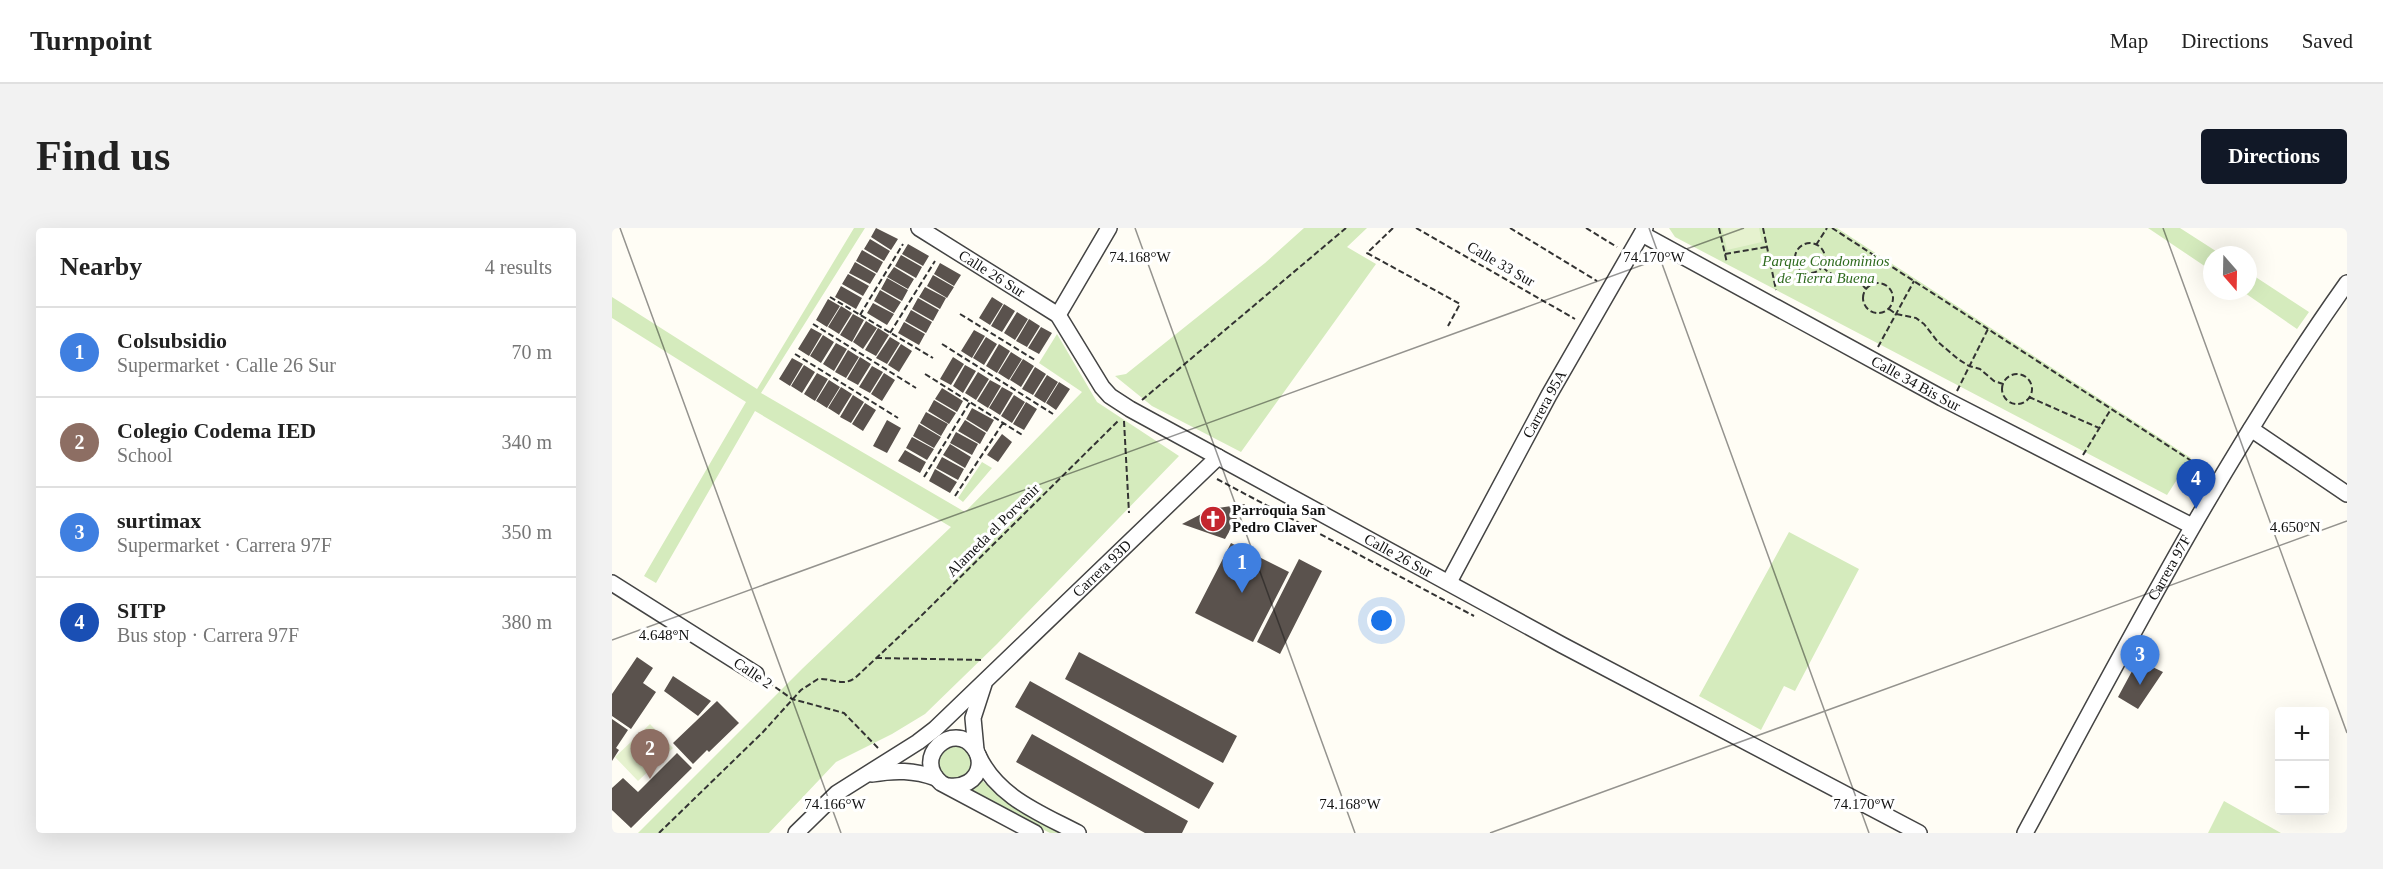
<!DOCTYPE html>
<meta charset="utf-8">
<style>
body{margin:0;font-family:Georgia,serif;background:#f2f2f2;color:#222}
.controls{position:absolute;right:18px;bottom:18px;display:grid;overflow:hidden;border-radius:6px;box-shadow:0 6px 24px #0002}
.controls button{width:54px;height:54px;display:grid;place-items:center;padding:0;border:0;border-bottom:2px solid #e0e0e0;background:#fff;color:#222;font:30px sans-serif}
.compass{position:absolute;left:1591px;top:18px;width:54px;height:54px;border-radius:50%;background:#fff;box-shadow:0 6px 24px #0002;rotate:160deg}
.you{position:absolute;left:770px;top:393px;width:21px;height:21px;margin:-15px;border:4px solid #fff;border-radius:50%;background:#1a73e8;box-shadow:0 0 0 9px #1a73e833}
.badge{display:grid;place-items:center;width:39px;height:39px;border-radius:50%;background:#111827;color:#fff;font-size:20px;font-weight:700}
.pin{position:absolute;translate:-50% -50px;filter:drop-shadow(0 2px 3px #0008)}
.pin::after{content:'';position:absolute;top:32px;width:21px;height:18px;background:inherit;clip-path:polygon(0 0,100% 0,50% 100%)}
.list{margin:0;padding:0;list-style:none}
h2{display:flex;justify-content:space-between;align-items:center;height:78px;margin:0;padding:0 24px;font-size:26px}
h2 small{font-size:20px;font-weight:400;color:#767676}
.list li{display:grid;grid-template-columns:39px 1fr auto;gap:18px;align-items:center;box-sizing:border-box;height:90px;padding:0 24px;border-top:2px solid #e0e0e0}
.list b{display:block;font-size:22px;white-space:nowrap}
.list p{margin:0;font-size:20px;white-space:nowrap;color:#767676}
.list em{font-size:20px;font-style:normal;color:#767676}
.map{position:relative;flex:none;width:1735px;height:605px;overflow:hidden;border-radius:6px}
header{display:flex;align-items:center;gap:36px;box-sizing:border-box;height:84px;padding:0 30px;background:#fff;border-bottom:2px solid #e0e0e0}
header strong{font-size:28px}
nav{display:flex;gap:33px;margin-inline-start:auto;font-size:21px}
.intro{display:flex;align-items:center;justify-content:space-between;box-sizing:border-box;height:144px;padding:0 36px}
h1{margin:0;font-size:42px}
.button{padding:15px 27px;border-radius:6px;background:#111827;color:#fff;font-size:21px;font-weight:700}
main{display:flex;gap:36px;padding:0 36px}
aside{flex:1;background:#fff;border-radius:6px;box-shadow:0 6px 24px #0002}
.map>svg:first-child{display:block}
</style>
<header>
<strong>Turnpoint</strong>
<nav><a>Map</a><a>Directions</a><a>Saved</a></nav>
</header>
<div class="intro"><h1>Find us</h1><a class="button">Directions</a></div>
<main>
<aside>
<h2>Nearby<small>4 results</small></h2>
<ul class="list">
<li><span class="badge" style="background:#3f7fe0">1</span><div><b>Colsubsidio</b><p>Supermarket · Calle 26 Sur</p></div><em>70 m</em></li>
<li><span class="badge" style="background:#8d6e63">2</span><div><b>Colegio Codema IED</b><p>School</p></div><em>340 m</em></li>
<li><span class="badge" style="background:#3f7fe0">3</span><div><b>surtimax</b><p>Supermarket · Carrera 97F</p></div><em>350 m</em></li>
<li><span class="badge" style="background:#1a4fb4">4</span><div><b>SITP</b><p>Bus stop · Carrera 97F</p></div><em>380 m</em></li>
</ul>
</aside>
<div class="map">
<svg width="1735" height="605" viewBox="0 0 1735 605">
<rect width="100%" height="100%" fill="#fffdf5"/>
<path fill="#d5ebbd" d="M242,0H253L149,165L353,284L470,164L427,135L445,106L485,174L567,228L385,416L313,486L280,506L224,534L157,605H26L191,440L339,299L143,183L44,355L32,348L134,174L0,90V69L145,161Z
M692,0H755L735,19L764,36L629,224L540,178L503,148L514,146L653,35Z
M1057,0H1225L1579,230L1555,267L1063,9Z
M1536,0H1568L1610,27H1600V43Z
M1636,44L1697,84L1685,101L1630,63H1636Z
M370,234L380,240L351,274L346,270Z
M1177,304L1247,341L1183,463L1172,458L1149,502L1087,468Z
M326 534a17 17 0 1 1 34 0a17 17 0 1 1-34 0Z
M369,551C392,575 423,589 453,605H438L355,563Z
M1612,573L1669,605H1596Z"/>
<path fill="#e6f2cf" d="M1110,0H1147L1150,14L1115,22Z
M38,496L61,520L26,553L3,529Z"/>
<path fill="#5a524d" d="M264,0L286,11L279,22L259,9Z
M258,11L278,23L272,33L252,21Z
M296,16L317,28L311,38L290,26Z
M250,22L271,34L265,45L244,33Z
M289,27L310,39L304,50L283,38Z
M243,34L264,46L258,56L237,45Z
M328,35L349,47L342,58L322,46Z
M282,39L302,51L296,61L275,49Z
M236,46L257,58L251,68L230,56Z
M321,47L342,59L335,70L315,58Z
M275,50L296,62L290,73L269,61Z
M229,58L250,70L244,81L223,69Z
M313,59L334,70L328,81L307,69Z
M268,62L289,74L282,85L262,73Z
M380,69L391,76L378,97L367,90Z
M306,70L327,82L321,93L300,81Z
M216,71L228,78L215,99L204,92Z
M261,75L282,86L275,97L255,85Z
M392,76L403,83L390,104L379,98Z
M229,78L240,85L227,106L216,99Z
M299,82L320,94L314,105L293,93Z
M405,84L416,91L403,112L392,105Z
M241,86L252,92L240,114L228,107Z
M417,91L428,98L415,119L404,113Z
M254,93L265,100L251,121L241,114Z
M292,94L313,106L307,117L286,105Z
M429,99L440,105L427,126L416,120Z
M199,100L210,106L197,128L186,121Z
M266,100L277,107L264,128L253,122Z
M362,102L373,108L360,130L349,123Z
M211,107L222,114L209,135L198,128Z
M278,109L288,115L275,136L264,130Z
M374,109L385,116L372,137L361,130Z
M224,115L235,121L222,143L211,136Z
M289,116L300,123L287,144L276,137Z
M387,116L398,123L385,145L374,138Z
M236,122L247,129L234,150L223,144Z
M399,124L410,131L397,152L386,145Z
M248,129L259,136L246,157L235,151Z
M341,129L352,136L339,157L328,151Z
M180,130L191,136L178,158L167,151Z
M411,131L422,138L409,159L398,152Z
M192,137L203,144L190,165L179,158Z
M353,137L364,143L351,165L341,158Z
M260,138L271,144L258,165L247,159Z
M423,139L434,146L421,167L410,161Z
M366,144L377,151L364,172L353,165Z
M205,145L216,151L203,173L192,166Z
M272,145L283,152L270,173L259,166Z
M435,147L446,154L433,175L422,168Z
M217,152L228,159L215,180L204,173Z
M378,152L389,158L376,180L365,173Z
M447,154L458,161L444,182L434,175Z
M229,159L240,166L227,187L216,180Z
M390,159L401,165L388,187L377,180Z
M330,160L351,173L345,184L323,171Z
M241,167L252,174L239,195L228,189Z
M402,167L413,174L400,195L389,188Z
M322,172L344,185L337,196L316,183Z
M414,174L425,181L412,202L401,196Z
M253,175L264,182L251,203L240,196Z
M360,180L382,192L375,204L354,191Z
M314,184L336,196L329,208L308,195Z
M275,192L289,200L275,225L261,218Z
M353,192L374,205L368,216L346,203Z
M307,196L329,209L322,220L301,208Z
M344,204L366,216L360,227L338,215Z
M390,206L400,214L386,234L375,227Z
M300,209L322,221L315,232L294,220Z
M338,216L359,229L353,240L331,227Z
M293,222L314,234L308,245L286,233Z
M330,229L352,241L346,252L324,240Z
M323,241L345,254L338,265L317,253Z
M633,276L613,311L570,296L599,281Z
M619,315L677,344L641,414L583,385Z
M687,331L710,343L668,426L645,414Z
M467,424L625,508L611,535L453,451Z
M25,429L41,440L31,455L44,464L19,501L0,488V466Z
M1526,432L1551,444L1526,481L1506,469Z
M61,448L99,473L86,488L52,463Z
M418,453L602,555L587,581L403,479Z
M105,473L127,495L97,524L95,522L81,536L61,515Z
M0,491L16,502L4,520L7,522L0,533Z
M420,506L576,593L570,605H533L404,534Z
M65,525L80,540L19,600L0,582V560L11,550L26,564Z"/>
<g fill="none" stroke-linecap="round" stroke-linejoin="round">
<g stroke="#444" stroke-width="18">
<g id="minor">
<path id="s1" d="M307,0L446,87L490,159L498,168L518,181L950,417L1307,605"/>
<path id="s2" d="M1030,6L1330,170L1580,298"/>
<path d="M446,87L497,0"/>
<path d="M1639,201L1735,266"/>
<path id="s3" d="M837,354L937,167L1033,0"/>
<path d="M0,355L144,446"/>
<path d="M364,522L361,490L372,456"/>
<path d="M366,527C385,569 428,585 466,605"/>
<path d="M260,546C283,542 302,542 324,550"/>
<path d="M336,558C350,560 365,553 367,538C368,531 366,525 362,520C342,492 299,529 329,555L423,605"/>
<path id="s4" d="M184,605L225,565L306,514L323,501L606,229"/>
<path id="s5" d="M1413,605C1514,418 1612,228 1735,55"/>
</g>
</g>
<path stroke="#333" stroke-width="2" stroke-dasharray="6 3" stroke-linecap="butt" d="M781,0L755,25L848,76L836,98
M804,0L963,91
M898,0L985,53
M974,0L1005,19
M1107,0L1115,35
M1151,0L1164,62
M1220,0L1595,243
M1183 30a15 15 0 1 1 30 0a15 15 0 1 1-30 0Z
M1204,17L1215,0
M1113,26L1154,19
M1159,37L1183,34
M1211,39C1223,54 1243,46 1254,61
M1251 70a15 15 0 1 1 30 0a15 15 0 1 1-30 0Z
M218,69L321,130
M1277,81L1284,86L1304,90L1312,96L1326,114L1346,131L1357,138L1368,141L1382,153L1391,156
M348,86L423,132
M248,87L291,16
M201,96L304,160
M278,105L323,33
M330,116L441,186
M1266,119L1302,53
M183,126L286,190
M313,146L412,208
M1390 161a15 15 0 1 1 30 0a15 15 0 1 1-30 0Z
M1345,163L1376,101
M1417,169L1487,200
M530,172L734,0
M512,193L517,285
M1471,227L1499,181
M312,249L358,174
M605,251L862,388
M343,268L391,195
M264,430L372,432
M156,454L180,471L232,485L268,522
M47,605L151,504L189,462L206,451C220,450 230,459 243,450L306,391L507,192"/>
<use href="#minor" stroke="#fff" stroke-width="15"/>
</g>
<path fill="none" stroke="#111" stroke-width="1.5" stroke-opacity="0.45" d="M8,0L229,605M523,0L743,605M1037,0L1257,605M1551,0L1735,505M0,412L1132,0M878,605L1735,293"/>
<defs>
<g id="church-disc" transform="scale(1.35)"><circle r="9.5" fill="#c4262e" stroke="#fff"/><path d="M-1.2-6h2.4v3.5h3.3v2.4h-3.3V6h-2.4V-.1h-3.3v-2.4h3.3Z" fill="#fff"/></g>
</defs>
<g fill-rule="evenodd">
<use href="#church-disc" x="601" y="291"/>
</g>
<g text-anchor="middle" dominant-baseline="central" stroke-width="6" stroke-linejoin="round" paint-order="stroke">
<g font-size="15" font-style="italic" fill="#2f6b1f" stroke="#fff">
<text x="1214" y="33">Parque Condominios<tspan x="1214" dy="17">de Tierra Buena</tspan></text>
</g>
<g font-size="15" fill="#111" stroke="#fff">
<text transform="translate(889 36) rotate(30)">Calle 33 Sur</text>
<text stroke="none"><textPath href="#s1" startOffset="86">Calle 26 Sur</textPath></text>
<text stroke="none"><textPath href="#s2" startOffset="312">Calle 34 Bis Sur</textPath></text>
<text stroke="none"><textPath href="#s3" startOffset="202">Carrera 95A</textPath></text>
<text transform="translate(381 302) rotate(-45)">Alameda el Porvenir</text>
<text stroke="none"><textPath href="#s1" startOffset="590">Calle 26 Sur</textPath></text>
<text stroke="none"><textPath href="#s4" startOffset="406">Carrera 93D</textPath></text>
<text stroke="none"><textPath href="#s5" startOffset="302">Carrera 97F</textPath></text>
<text transform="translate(141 445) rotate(34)">Calle 2</text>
</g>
<g font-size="15" font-weight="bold" fill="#111" stroke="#fff" text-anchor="start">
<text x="620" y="282">Parroquia San<tspan x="620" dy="17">Pedro Claver</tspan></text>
</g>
</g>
<g font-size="15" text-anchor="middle" fill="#111" stroke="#fff" stroke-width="6" stroke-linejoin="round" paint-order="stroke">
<text x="528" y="34">74.168°W</text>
<text x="1042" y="34">74.170°W</text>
<text x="1683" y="304">4.650°N</text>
<text x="52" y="412">4.648°N</text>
<text x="223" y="581">74.166°W</text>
<text x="738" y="581">74.168°W</text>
<text x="1252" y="581">74.170°W</text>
</g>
</svg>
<div class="controls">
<button>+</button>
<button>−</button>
</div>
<svg class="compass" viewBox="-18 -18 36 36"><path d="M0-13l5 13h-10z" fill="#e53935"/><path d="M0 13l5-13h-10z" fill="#767676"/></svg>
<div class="you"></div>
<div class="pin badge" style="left:630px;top:365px;background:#3f7fe0">1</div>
<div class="pin badge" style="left:38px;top:551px;background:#8d6e63">2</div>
<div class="pin badge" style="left:1528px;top:457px;background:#3f7fe0">3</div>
<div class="pin badge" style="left:1584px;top:281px;background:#1a4fb4">4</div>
</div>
</main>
